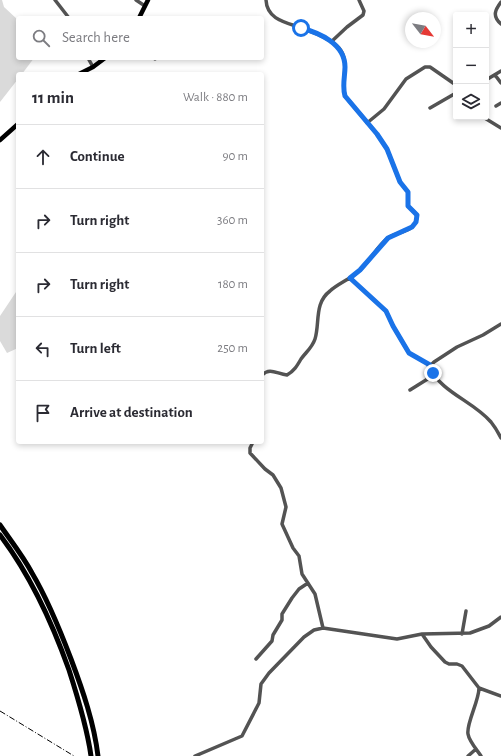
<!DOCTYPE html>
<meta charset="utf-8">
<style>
body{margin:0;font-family:"Alegreya Sans",sans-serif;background:#f2f2f3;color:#2b2b33}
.controls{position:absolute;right:12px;top:12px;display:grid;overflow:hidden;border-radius:4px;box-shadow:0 2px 6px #0003}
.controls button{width:36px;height:36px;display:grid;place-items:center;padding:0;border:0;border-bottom:1px solid #e1e1e2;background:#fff;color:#2b2b33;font:20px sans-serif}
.compass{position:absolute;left:405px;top:12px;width:36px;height:36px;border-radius:50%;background:#fff;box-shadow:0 2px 6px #0003;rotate:121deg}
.stop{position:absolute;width:12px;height:12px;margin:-9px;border:3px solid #1a73e8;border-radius:50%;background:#fff}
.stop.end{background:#1a73e8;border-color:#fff;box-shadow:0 1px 4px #0008}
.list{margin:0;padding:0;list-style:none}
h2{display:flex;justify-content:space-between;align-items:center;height:52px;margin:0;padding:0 16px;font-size:17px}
h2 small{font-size:13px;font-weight:400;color:#7c7c81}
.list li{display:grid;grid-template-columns:26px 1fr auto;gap:12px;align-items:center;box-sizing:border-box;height:64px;padding:0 16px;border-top:1px solid #e1e1e2}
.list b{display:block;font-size:15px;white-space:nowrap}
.list em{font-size:13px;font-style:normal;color:#7c7c81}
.icon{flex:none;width:22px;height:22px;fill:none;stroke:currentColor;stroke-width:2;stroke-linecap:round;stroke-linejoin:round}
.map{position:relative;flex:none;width:501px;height:756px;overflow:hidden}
.search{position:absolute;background:#fff;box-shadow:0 2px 6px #0003;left:16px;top:16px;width:248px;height:44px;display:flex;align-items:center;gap:10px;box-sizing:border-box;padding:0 14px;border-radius:4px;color:#7c7c81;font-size:15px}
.panel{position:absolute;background:#fff;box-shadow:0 2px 6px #0003;left:16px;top:72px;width:248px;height:372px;border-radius:4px}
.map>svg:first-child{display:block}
</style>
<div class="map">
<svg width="501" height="756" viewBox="0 0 501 756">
<rect width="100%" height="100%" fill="#fff"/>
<path fill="#dadada" d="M0,0H2L4,7L18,20V58H34L22,74H18V79L0,102Z
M18,289V348L7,353L0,341V316Z"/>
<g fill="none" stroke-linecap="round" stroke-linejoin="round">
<path stroke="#535353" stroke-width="3.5" d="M55,0L69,18
M136,0L145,6
M501,2C495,10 492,16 501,24
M331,42L347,27L363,15L364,11L359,0
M88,58L93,67
M155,58V59
M495,75L501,83
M486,80L501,71
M496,106L501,103
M430,108L456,93
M483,117L501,128
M367,123L384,109L406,79L425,67H430L456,85
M350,278L386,311L393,326L409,353L430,365
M501,324L483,335L457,347L434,362L429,367C442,393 473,401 491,422C495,427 498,432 501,438
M262,375C270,367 277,374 287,375C294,371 297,366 301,359C306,352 312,348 315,339C320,323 314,303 330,291C339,283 351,279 360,270C370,261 378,245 388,238C396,232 413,232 416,221C419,213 412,211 408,206V192L400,182L387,149L377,134L345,96C340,80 351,62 339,48C331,39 318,34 307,30C291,23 267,22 266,0
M410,390L434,375
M253,442L250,448V453L265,469L273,475L281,488L286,507L282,524L293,548L299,556L302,574L315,594L323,628
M422,634L431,647L445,662L449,664H457L462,666L479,688C479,701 466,724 468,734C469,741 477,750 481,756
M462,634L466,611
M256,659L272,641L273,635L282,620V614L292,598L299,589L308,583
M479,688L501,696
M195,756L242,736L259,703L261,684L269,673L304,637L314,630L323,628L397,639L422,634L470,633L489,626L501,617
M468,756L476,749"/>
<path stroke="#000" stroke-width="4.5" d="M139,18L148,0
M79,74L93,67L105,58
M0,140L18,124"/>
<path stroke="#000" stroke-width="5" d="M0,525C11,541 23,556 32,573C48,600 60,630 71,659C83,691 94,723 98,756
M0,535C31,576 52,622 69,670C78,698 87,727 91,756"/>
<path stroke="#000" stroke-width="1" stroke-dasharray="6 2 1 2" stroke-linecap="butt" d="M0,711L74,756"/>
</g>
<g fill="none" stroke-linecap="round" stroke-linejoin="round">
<path stroke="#1a73e8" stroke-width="5" d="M301,28C320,33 345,44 345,67C345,77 342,86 345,96L377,134L387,149L400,182L408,192V206L417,215L416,222L412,227L388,238L360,270L350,278L386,311L393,326L409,353L430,365L429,367L433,373"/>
</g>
</svg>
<div class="controls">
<button>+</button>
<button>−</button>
<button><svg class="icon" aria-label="layers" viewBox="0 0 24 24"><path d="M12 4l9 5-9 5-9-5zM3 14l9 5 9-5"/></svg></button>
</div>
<svg class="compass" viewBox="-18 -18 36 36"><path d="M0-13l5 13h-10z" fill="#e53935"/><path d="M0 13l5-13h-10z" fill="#7c7c81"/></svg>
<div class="stop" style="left:301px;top:28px"></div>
<div class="stop end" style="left:433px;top:373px"></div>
<div class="search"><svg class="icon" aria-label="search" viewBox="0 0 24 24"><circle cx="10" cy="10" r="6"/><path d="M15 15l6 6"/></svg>Search here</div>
<section class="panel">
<h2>11 min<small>Walk · 880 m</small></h2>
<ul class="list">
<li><svg class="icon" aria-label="ahead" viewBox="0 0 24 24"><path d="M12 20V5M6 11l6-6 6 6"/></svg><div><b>Continue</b></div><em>90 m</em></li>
<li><svg class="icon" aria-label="right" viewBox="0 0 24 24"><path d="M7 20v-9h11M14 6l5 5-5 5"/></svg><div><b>Turn right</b></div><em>360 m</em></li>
<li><svg class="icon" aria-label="right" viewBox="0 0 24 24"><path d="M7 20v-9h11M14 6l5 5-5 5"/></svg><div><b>Turn right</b></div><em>180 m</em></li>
<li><svg class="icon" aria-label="left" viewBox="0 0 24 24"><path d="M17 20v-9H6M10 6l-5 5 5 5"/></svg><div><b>Turn left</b></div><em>250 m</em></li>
<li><svg class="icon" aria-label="arrive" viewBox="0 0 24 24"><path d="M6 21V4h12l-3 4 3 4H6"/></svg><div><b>Arrive at destination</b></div></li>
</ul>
</section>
</div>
